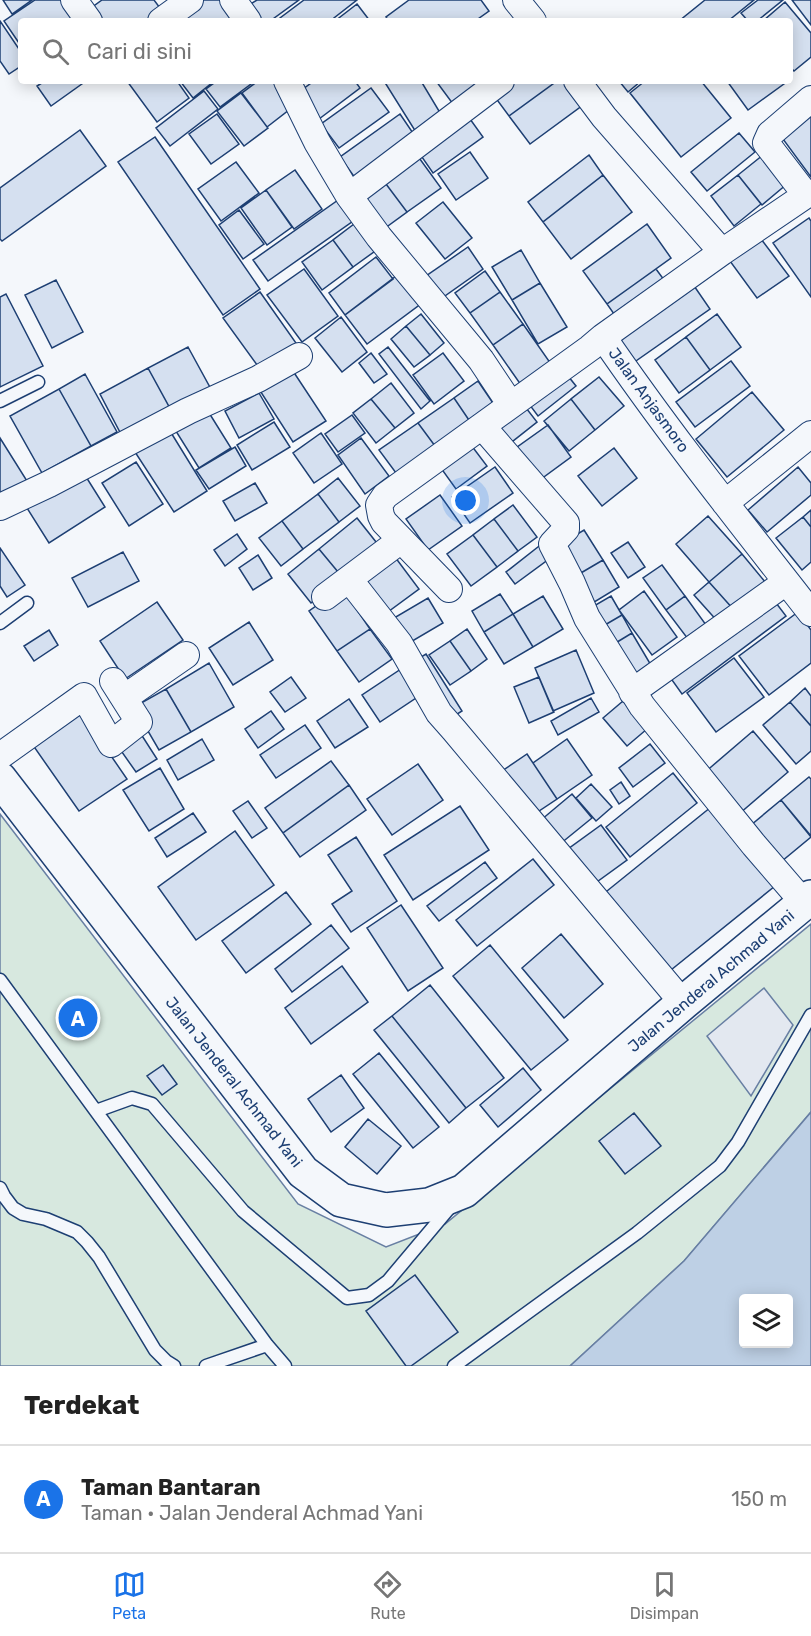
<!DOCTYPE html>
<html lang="id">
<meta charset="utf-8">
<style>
body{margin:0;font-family:Rubik,sans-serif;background:#f2f2f2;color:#222}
.controls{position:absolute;right:18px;bottom:18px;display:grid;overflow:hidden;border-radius:6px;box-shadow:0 3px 15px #0003}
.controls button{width:54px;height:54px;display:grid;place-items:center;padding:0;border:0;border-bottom:2px solid #e0e0e0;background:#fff;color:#222;font:30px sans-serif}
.you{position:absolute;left:466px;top:501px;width:21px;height:21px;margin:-15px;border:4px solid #fff;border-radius:50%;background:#1a73e8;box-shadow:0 0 0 9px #1a73e833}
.badge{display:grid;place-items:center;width:39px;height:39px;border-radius:50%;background:#1a73e8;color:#fff;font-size:20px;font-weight:700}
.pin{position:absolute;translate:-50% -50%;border:3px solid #fff;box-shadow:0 2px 6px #0006}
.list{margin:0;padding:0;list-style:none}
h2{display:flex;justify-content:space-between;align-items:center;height:78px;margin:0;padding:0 24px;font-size:26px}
h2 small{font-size:20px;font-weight:400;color:#767676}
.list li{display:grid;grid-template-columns:39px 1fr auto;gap:18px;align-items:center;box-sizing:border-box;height:108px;padding:0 24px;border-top:2px solid #e0e0e0}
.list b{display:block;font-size:22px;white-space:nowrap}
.list p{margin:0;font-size:20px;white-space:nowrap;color:#767676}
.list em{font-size:20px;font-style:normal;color:#767676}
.icon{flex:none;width:33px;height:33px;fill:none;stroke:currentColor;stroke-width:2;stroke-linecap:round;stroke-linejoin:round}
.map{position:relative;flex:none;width:811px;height:1366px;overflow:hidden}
.search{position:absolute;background:#fff;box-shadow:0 3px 15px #0003;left:18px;right:18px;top:18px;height:66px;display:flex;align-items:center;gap:15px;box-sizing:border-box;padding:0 21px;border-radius:6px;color:#767676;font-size:22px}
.sheet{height:186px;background:#fff}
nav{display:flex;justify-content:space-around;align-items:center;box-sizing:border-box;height:84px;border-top:2px solid #e0e0e0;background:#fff;font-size:16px;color:#767676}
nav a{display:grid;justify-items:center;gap:3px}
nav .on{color:#1a73e8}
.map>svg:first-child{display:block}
</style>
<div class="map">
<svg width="811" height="1366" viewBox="0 0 811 1366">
<rect width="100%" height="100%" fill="#f4f7fb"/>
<path fill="#d7e8df" stroke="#687fa3" stroke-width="1.5" d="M0,814L298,1204L386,1247L445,1224L811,924V1112L684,1261L570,1366H0Z"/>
<path fill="#e3e8f0" stroke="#687fa3" stroke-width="1.5" d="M764,988L793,1025L751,1096L707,1036Z"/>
<path fill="#bed0e5" stroke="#687fa3" stroke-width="1.5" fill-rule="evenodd" d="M811,1112V1366H570L684,1261ZM744,1298H788V1344H744Z"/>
<path fill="#d5e0f0" stroke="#1d3f73" stroke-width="1.5" d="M3,0H32L12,14Z
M35,0H69L83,21H21V46L4,21Z
M102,0H154L163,12L150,21H100L91,8Z
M196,0H228L238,13L227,21H169Z
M257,0H299L270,21H261L249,5Z
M304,0H357L330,21H276Z
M409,0H481L489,11L475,21H389L386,17Z
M705,0H754L728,21H679Z
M758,0H783L757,21H748L741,13Z
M792,0H811V25Z
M785,2L811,33V57L794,71L790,67V21H763Z
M357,4L370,21H335Z
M0,21L21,52V66L9,74L0,61Z
M45,81H86L51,106L37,86Z
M127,81H177L189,98L157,122Z
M180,81H212L213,82L193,98Z
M217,81H255L220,107L206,89Z
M258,81H275L294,106L267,127L242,93Z
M314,81H355L360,88L319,119L299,92Z
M384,81H421L445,121L419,137Z
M436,81H484L453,104Z
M509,81H557L509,116L492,93Z
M557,81H565L583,105L530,144L509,116Z
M619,81H641L628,92Z
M645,81H701L731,118L681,157L630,93Z
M727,81H788L748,110Z
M371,88L389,112L339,148L321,124Z
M204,91L218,109L170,146L156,128Z
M241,93L268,128L244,146L217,111Z
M465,112L483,137L433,173L415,147Z
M811,112V177L780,135Z
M217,114L239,144L211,164L189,134Z
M400,114L417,139L358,182L340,157Z
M80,130L106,166L2,241L0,239V188Z
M739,133L755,152L707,191L691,172Z
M155,137L260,289L223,315L118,162Z
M470,152L488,178L456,200L438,174Z
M417,155L441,188L407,212L383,180Z
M589,155L603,175L543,222L528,202Z
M763,155L787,184L762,205L738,175Z
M236,162L259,193L221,221L198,189Z
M295,170L322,209L294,229L266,190Z
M603,175L632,212L571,259L543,222Z
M738,175L761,204L734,226L711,196Z
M383,180L407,212L381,231L357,199Z
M266,190L292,227L267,245L241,208Z
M341,198L356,219L268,281L253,260Z
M443,202L472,238L445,259L416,223Z
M239,210L264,244L243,259L219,225Z
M809,218L811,221V297L773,243Z
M358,221L378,249L353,267L333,240Z
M647,224L671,258L607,304L583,271Z
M758,235L789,276L757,298L727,257Z
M333,240L353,267L322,290L302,262Z
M468,247L483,269L442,298L426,276Z
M521,250L540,283L512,300L492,267Z
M376,257L393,279L345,315L329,293Z
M304,269L338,316L302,342L267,295Z
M656,269L670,288L621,324L607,304Z
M485,271L500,292L470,313L455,293Z
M400,273L422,303L367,344L345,315Z
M56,280L83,332L52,348L25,295Z
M690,280L710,309L633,363L613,334Z
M540,283L567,327L538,344L512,300Z
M260,292L296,343L260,369L223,318Z
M500,292L523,324L493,345L470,313Z
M6,294L43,366L0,387V297Z
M421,314L444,343L430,355L406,326Z
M717,314L741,347L710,370L686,337Z
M341,317L367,352L342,372L315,338Z
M523,324L551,364L521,385L493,345Z
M406,326L430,355L414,367L391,339Z
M686,337L710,370L679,393L655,360Z
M188,347L212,391L172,412L148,368Z
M388,347L430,401L421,409L379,354Z
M371,353L387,374L374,383L359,363Z
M443,353L464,381L434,404L413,375Z
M731,361L750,386L695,427L676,402Z
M289,365L326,421L293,442L257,386Z
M148,368L172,412L123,438L100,394Z
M564,371L576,386L538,416L526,400Z
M85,374L117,432L91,446L59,389Z
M599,377L624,406L595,430L571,399Z
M478,381L497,409L473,426L454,398Z
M391,383L414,413L395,428L371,399Z
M59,389L91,446L42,473L10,416Z
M752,392L784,430L727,477L696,439Z
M259,393L274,419L239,438L225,411Z
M454,398L473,426L438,450L418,423Z
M371,399L395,428L376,443L353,413Z
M571,399L595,430L569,451L544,421Z
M523,404L537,422L508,445L493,426Z
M206,408L231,448L199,468L174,428Z
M352,415L365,433L338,452L325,434Z
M274,422L290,447L252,470L237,445Z
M418,423L438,450L399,477L379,450Z
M548,425L571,457L537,482L513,450Z
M170,431L207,491L174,512L135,452Z
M321,433L342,464L314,483L293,453Z
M0,438L27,481L0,498Z
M361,438L389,476L365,494L338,455Z
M468,441L487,466L456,489L438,464Z
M235,447L246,466L209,489L196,470Z
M614,448L637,478L602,506L578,476Z
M136,462L163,504L129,526L102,483Z
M495,467L513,493L470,523L452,497Z
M798,467L811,483V495L767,532L748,510Z
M83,472L105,507L49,543L27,508Z
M338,478L360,506L339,522L318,494Z
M255,483L267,503L235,521L223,501Z
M318,494L339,522L303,549L282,521Z
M440,495L462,526L428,550L406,519Z
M513,505L537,537L518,551L494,519Z
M811,510V527L803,517Z
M708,516L742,554L709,582L676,544Z
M803,517L811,527V562L802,570L776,538Z
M357,518L380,547L343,578L319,549Z
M494,519L518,551L497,567L473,535Z
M282,521L303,549L281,566L259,538Z
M584,530L603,560L574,577L556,547Z
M237,534L247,549L225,566L214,550Z
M473,535L497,567L471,586L447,554Z
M628,542L645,567L628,578L611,553Z
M543,543L553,556L515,584L506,572Z
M0,548L25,585L7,597L0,586Z
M319,549L343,578L311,603L288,574Z
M123,552L139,581L88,607L72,578Z
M742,554L766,583L734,610L709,582Z
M258,555L272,578L253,590L239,568Z
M395,557L419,589L381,617L357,586Z
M603,560L619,587L591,604L574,577Z
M662,565L685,596L666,610L643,578Z
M709,582L734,610L719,623L694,595Z
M342,588L370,629L337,651L309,611Z
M644,591L677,637L652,655L619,610Z
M500,594L513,614L484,632L472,611Z
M770,595L786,616L682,694L667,673Z
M543,596L563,629L533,647L513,614Z
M611,596L622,615L598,629L587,610Z
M685,596L709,629L691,643L666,610Z
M428,598L443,623L409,643L394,618Z
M157,602L183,640L125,679L100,641Z
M798,612L811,630V663L769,695L739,656Z
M513,614L533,647L504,664L484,632Z
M622,615L632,633L609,647L598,629Z
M249,622L273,660L233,685L209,648Z
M370,629L392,659L359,682L337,651Z
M467,629L487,659L471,671L450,641Z
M49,630L58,645L34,661L24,646Z
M632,633L655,672L632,686L609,647Z
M450,641L471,671L450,685L429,655Z
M576,650L594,693L553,711L535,668Z
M426,654L462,711L448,720L411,663Z
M734,658L764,697L716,732L687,693Z
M209,663L234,707L191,732L166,689Z
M401,669L419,696L380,722L362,695Z
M291,677L306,698L285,712L270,692Z
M539,677L554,712L529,723L514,687Z
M805,688L811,696V726L790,702Z
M166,689L191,732L159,750L134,707Z
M591,698L599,712L558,735L551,721Z
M349,699L368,727L335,748L317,721Z
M623,701L647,729L627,746L603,718Z
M790,702L811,726V751L796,764L763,725Z
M78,708L127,779L79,811L30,741Z
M271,711L284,729L258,748L245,729Z
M305,725L321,748L276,778L260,755Z
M139,731L157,759L136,772L117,745Z
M753,731L788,772L739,814L704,773Z
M202,739L214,760L178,780L167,760Z
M567,739L592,775L557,799L533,763Z
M650,744L665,763L633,787L619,768Z
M527,754L557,799L530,817L499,773Z
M331,761L349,785L283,833L265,808Z
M418,764L443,800L392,835L367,799Z
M160,768L184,809L149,831L123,790Z
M673,773L697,803L630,857L606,827Z
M809,777L811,779V836L781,800Z
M621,782L630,796L619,804L610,790Z
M591,784L612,807L596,821L576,798Z
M349,785L366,810L300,857L283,833Z
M572,794L592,818L560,844L541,820Z
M781,800L811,837L776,866L745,830Z
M248,801L267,828L252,838L233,811Z
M716,803L780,882L666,974L602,895Z
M460,806L489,850L413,900L384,855Z
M193,813L206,832L167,857L155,838Z
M601,825L627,860L594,884L568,849Z
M235,831L274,885L196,940L158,887Z
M356,837L397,901L351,932L332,904L352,891L328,855Z
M533,859L554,885L477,946L456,920Z
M485,862L497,878L439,921L427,906Z
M286,892L311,924L246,973L222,941Z
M401,905L443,968L408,991L367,928Z
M331,925L349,948L292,992L275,969Z
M561,934L603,984L564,1018L522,968Z
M490,945L568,1040L531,1070L453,976Z
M342,966L368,1002L311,1044L285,1008Z
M430,985L504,1078L466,1108L392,1016Z
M392,1016L466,1108L449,1123L374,1030Z
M379,1053L439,1127L413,1148L353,1074Z
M163,1065L177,1084L162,1095L147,1076Z
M523,1068L541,1090L498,1127L480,1105Z
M341,1075L364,1108L331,1132L308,1099Z
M634,1113L661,1146L625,1174L599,1141Z
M368,1119L401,1146L377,1174L345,1147Z
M415,1275L458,1332L411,1366H406L366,1311Z"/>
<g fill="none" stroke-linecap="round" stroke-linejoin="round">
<g stroke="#1d3f73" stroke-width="15">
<path id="lane" d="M0,401L38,382
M0,623L27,603
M0,980L267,1345L285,1366
M96,1111L132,1098L152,1104L243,1211L347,1298L369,1295L388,1281L451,1206
M0,1188L4,1196L13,1208L23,1214L46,1219L77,1232L87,1242L99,1257L155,1350L166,1361L174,1366
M206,1366L267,1345
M454,1366L637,1233L720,1166L738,1142L811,1015"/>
</g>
<g stroke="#1d3f73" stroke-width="28">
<path id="street" d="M74,0L89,21
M233,0L248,21
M516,0L533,21
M161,21L190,0
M287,81L317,142L349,196L379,237L481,360L511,405
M577,81L604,117L722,252L603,337C668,432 740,522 811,613
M349,196L501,81
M722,252L806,195L766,143L770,134L811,99
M482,426L566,523V529L552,544L572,583L587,618L642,706L754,845L804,903
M725,503L811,434
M0,507L49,484L188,411L258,379L299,356
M349,579L399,643L439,713L454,730L683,1003
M449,589L384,522L381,516L379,505L385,496L590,348L603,337
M325,597L401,540
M632,692L786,582
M124,698L186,655
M0,756L84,696L111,744L139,722L113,681"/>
</g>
<g stroke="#1d3f73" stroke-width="36">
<path id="highway" d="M0,779L303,1172L341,1200L386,1210L429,1205L464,1191L683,1003L811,897"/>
</g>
<use href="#lane" stroke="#f4f7fb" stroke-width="12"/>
<use href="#street" stroke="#f4f7fb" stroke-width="26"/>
<use href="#highway" stroke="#f4f7fb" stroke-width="33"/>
</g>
<g text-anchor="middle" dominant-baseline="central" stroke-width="4.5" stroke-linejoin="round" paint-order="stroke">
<g font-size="16" fill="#1d3f73" stroke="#f4f7fb">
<text transform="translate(649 400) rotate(54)">Jalan Anjasmoro</text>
<text transform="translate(711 981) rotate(-40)">Jalan Jenderal Achmad Yani</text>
<text transform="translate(234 1082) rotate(52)">Jalan Jenderal Achmad Yani</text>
</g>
</g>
</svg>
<div class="controls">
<button><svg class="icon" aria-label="layers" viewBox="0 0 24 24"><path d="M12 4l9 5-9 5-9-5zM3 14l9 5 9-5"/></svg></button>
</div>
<div class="you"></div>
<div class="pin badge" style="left:78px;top:1018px">A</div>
<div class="search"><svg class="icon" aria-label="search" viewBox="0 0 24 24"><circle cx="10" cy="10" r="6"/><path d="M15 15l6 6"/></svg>Cari di sini</div>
</div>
<section class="sheet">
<h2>Terdekat<small></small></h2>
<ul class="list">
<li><span class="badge">A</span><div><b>Taman Bantaran</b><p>Taman · Jalan Jenderal Achmad Yani</p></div><em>150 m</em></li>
</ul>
</section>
<nav>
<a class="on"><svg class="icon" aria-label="map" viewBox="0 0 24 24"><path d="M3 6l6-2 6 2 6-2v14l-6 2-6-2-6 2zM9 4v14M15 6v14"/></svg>Peta</a>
<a><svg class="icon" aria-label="directions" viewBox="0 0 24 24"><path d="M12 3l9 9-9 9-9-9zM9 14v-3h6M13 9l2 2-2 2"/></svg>Rute</a>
<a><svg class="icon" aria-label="saved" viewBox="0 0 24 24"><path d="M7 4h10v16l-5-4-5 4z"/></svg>Disimpan</a>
</nav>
